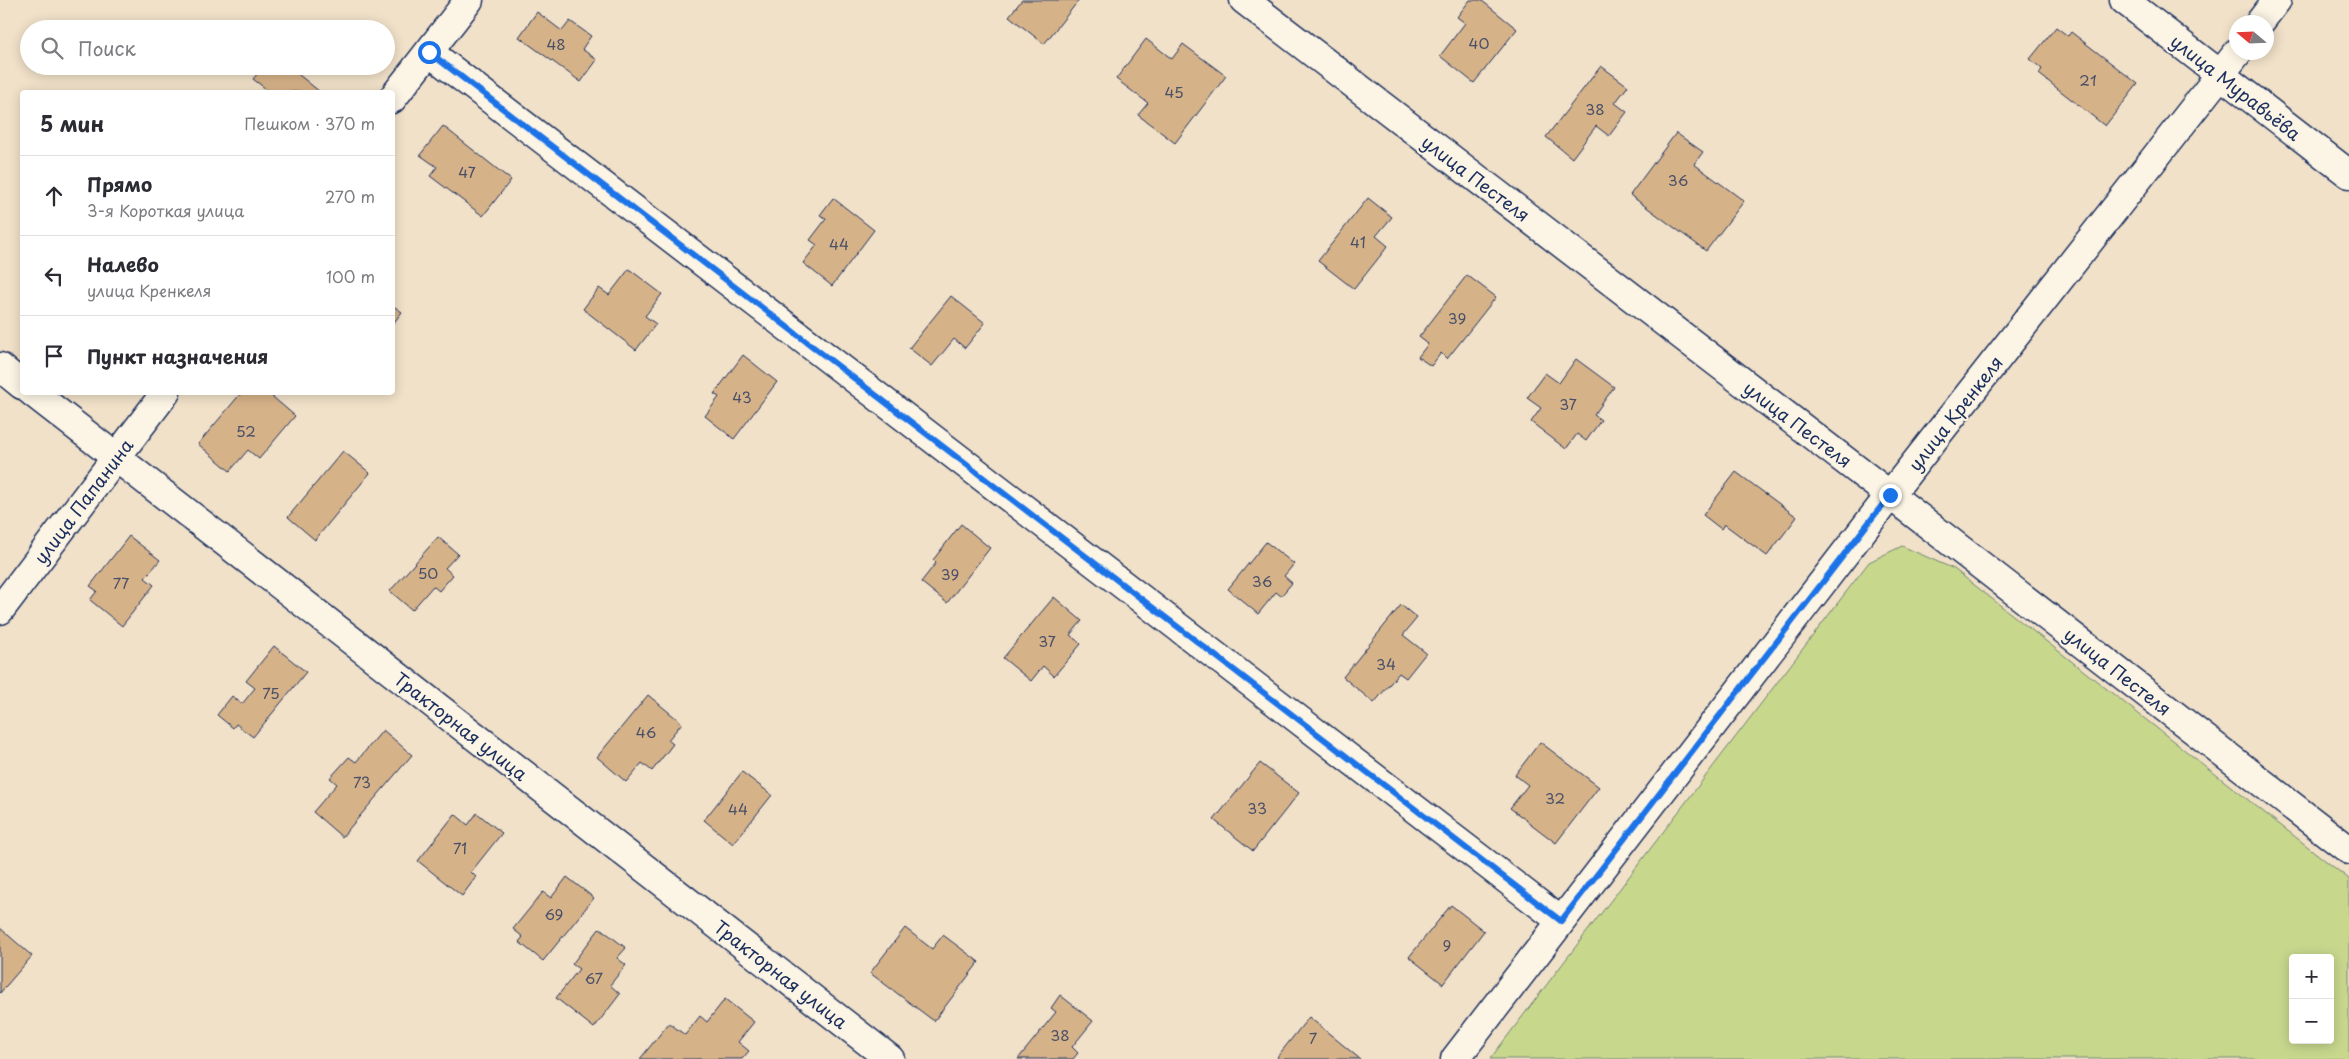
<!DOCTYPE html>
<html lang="ru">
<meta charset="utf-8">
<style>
body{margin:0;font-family:"Playpen Sans",sans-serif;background:#f7f7f7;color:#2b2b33}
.controls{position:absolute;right:15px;bottom:15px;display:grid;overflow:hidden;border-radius:5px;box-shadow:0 2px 12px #0003}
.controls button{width:45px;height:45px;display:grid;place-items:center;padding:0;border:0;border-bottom:1px solid #e1e1e2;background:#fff;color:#2b2b33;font:25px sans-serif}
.compass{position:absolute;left:2229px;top:15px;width:45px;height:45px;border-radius:50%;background:#fff;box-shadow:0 2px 12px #0003;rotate:289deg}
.stop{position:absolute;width:15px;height:15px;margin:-11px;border:4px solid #1a73e8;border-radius:50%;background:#fff}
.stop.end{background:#1a73e8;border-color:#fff;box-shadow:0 1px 5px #0008}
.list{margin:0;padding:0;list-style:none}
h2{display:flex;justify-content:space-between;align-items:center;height:65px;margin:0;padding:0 20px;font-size:21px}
h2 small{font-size:16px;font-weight:400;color:#7c7c81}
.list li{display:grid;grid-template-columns:32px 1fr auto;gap:15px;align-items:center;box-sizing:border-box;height:80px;padding:0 20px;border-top:1px solid #e1e1e2}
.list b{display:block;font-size:19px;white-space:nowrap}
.list p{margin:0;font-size:16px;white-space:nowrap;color:#7c7c81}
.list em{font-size:16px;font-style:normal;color:#7c7c81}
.icon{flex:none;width:28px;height:28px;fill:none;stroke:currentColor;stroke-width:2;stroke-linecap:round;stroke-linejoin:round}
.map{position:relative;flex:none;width:2349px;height:1059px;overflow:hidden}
.search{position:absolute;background:#fff;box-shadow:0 2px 12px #0003;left:20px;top:20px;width:375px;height:55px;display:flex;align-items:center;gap:12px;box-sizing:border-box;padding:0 18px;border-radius:28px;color:#7c7c81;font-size:19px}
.panel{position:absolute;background:#fff;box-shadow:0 2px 12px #0003;left:20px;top:90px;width:375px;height:305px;border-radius:5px}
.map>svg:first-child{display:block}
</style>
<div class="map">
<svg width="2349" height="1059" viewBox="0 0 2349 1059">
<rect width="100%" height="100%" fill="#f1e1c9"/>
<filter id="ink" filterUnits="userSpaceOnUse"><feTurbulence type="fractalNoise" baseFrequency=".02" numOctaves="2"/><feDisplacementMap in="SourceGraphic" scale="10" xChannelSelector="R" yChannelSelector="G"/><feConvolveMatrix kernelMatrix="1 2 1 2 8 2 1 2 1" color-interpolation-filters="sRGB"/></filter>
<g filter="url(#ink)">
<path fill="#c7d78c" stroke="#718375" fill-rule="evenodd" d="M1902,546L1954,569L2349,879V1059H1490L1869,562ZM2293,958H2330V1040H2293Z"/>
<path fill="#d6b288" stroke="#1b2f5e" d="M1022,0H1079L1044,44L1009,16Z
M1470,0H1481L1517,29L1474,83L1440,56L1465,23L1457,17Z
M537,12L562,31L570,21L591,36L582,49L597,60L581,82L519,37Z
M2056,27L2068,36L2071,32L2138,84L2105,126L2039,74L2042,69L2030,59Z
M1146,39L1172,59L1183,44L1226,76L1175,143L1138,115L1148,103L1116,79Z
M264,66H288L320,92H270L253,79Z
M1601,66L1628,86L1615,103L1627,112L1609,136L1596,126L1572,158L1546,137Z
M443,126L511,180L483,216L430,176L437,167L420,155Z
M1676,133L1703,152L1694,164L1744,201L1706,251L1630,195Z
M833,198L874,230L832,286L803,263L817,245L810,240L826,219L820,215Z
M1368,198L1392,217L1376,236L1388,246L1354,289L1318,261Z
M629,269L662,294L645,316L656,324L636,350L583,309L599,288L609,295Z
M1467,275L1496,297L1447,359L1441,353L1431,366L1418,357L1428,344L1419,337Z
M951,296L985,323L965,348L954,339L932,366L909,348Z
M392,305L402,312L392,325Z
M743,355L777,382L734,439L705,416L719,397L714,394Z
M1576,359L1614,387L1594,415L1601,420L1586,441L1577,434L1566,449L1531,422L1541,408L1527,398L1545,373L1559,383Z
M242,392H267L295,416L259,459L248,450L230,471L198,444Z
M343,451L370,473L315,540L288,517Z
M1736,472L1797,517L1767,556L1724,524L1721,529L1703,515Z
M961,524L990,548L947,603L921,582L936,563L933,560Z
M129,536L160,560L145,578L154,585L122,626L90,600L97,591L90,586Z
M438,537L458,554L445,568L453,575L439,591L433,586L412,610L390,591Z
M1266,542L1294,564L1284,576L1292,583L1281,596L1276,592L1258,614L1228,589Z
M1054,597L1082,621L1070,635L1081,644L1054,676L1043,666L1031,681L1003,658Z
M1401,605L1417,618L1403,635L1426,653L1406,678L1399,673L1374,703L1343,677Z
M274,646L306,672L253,737L236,724L233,728L217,715L232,696L242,704L255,688L246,681Z
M648,695L682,723L668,740L673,744L652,771L642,763L626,782L597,757Z
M383,730L412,755L342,837L313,812L337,784L330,778L349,757L356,762Z
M1540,742L1599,787L1556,843L1510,808L1528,785L1515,775Z
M1260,763L1299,793L1253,851L1214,820Z
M742,772L772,795L733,844L704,820Z
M477,813L502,833L471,872L476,877L462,896L418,861L455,814L468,825Z
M567,877L594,898L543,961L519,942L523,937L513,929L543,892L551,898Z
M1451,905L1484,931L1443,984L1409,957Z
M0,928L32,956L0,993Z
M600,928L626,948L617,958L626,965L610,985L620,994L594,1028L556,998L579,969L572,964Z
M905,928L932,949L943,935L979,962L934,1021L870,973Z
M1060,995L1093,1021L1072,1047L1078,1053L1073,1059H1018L1056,1012L1051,1008Z
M725,999L754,1022L738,1042L749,1051L742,1059H640L669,1023L685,1035L700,1016L707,1022Z
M1309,1017L1360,1059H1279L1277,1057Z"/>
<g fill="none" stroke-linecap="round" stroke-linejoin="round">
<g stroke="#1b2f5e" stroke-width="31">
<path id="minor" d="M2124,0L2349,174
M2260,22L2277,0
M429,52L1561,921
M0,367L22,385
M32,392L890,1059
M1455,1059L1890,495L2238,52"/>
</g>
<g stroke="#1b2f5e" stroke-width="31">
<path id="tertiary" d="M1244,0L1890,495L2349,850
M392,99L469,0
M0,610L166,392"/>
</g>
<use href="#minor" stroke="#fcf5e5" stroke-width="28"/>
<use href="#tertiary" stroke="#fcf5e5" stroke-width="28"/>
</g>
</g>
<g fill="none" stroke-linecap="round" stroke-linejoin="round" filter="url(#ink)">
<path stroke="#1a73e8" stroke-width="6" d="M429,52L1561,921L1890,495"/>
</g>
<g text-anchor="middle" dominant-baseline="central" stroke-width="4" stroke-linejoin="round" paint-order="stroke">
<g font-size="15" fill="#4a5068">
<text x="1479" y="42">40</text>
<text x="556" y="43">48</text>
<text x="2088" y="79">21</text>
<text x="1174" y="91">45</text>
<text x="1595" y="108">38</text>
<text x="467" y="171">47</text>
<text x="1678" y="179">36</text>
<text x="1358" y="241">41</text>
<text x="839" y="243">44</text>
<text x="1457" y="317">39</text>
<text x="742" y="396">43</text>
<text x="1568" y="403">37</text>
<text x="246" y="430">52</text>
<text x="428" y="572">50</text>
<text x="950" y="573">39</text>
<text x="1262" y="580">36</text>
<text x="121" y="582">77</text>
<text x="1047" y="640">37</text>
<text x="1386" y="663">34</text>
<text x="271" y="692">75</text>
<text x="646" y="731">46</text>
<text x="362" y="781">73</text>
<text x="1555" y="797">32</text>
<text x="1257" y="807">33</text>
<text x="738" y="808">44</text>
<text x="460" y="847">71</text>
<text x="554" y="913">69</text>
<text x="1447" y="944">9</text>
<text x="594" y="977">67</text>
<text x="1060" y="1034">38</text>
<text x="1313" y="1037">7</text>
</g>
<g font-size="18" fill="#1b2f5e" stroke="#fcf5e5">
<text transform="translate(2236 87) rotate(38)">улица Муравьёва</text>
<text transform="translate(1476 178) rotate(37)">улица Пестеля</text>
<text transform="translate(1955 413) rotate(-52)">улица Кренкеля</text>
<text transform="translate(1798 424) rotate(37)">улица Пестеля</text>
<text transform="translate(83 501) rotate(-53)">улица Папанина</text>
<text transform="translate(2118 671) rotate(38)">улица Пестеля</text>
<text transform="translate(461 726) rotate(38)">Тракторная улица</text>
<text transform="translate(781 974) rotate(38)">Тракторная улица</text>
</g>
</g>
</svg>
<div class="controls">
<button>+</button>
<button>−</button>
</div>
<svg class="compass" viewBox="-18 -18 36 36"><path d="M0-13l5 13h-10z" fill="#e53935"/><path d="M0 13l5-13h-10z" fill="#7c7c81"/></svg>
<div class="stop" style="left:429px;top:52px"></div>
<div class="stop end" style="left:1890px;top:495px"></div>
<div class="search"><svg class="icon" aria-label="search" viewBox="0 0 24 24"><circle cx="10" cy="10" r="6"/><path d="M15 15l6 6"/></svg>Поиск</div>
<section class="panel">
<h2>5 мин<small>Пешком · 370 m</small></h2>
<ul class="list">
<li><svg class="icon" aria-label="ahead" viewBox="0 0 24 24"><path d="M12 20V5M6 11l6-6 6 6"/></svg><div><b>Прямо</b><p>3-я Короткая улица</p></div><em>270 m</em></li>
<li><svg class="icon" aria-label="left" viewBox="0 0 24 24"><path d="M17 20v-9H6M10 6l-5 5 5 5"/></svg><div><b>Налево</b><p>улица Кренкеля</p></div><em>100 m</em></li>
<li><svg class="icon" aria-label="arrive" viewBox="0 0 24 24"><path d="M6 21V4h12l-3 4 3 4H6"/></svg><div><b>Пункт назначения</b></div></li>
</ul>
</section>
</div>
